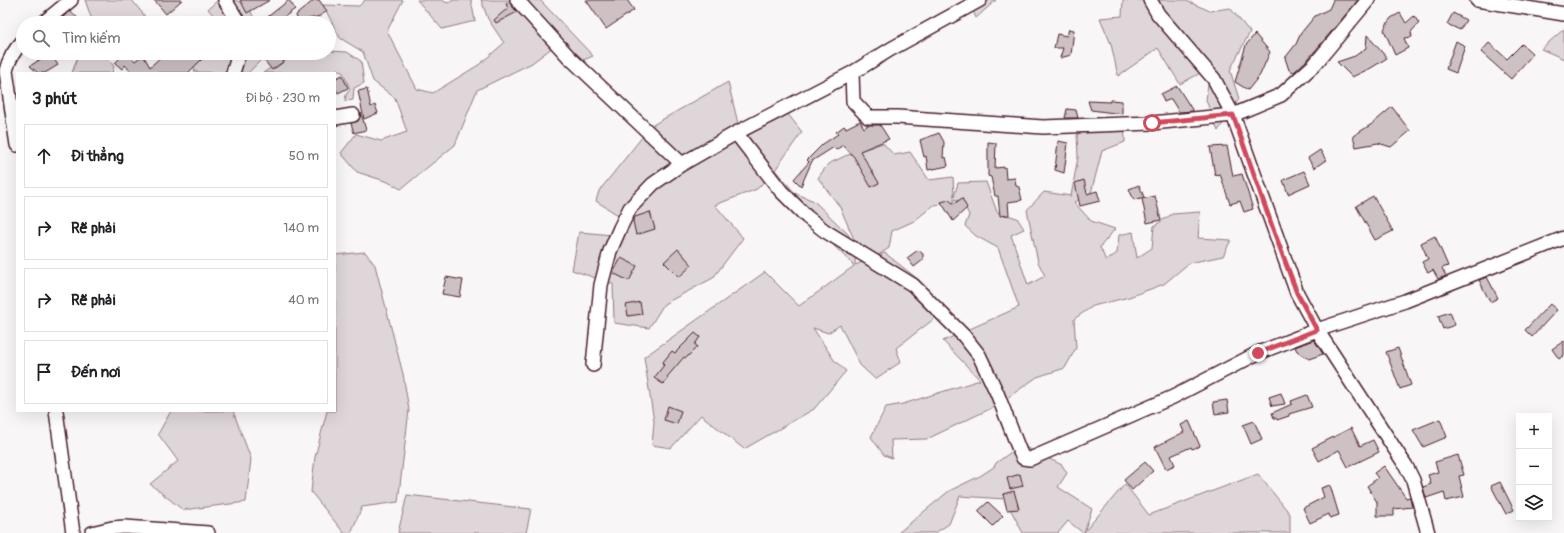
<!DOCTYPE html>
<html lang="vi">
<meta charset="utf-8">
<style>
body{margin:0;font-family:Pangolin,sans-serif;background:#f2f2f2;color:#202124}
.controls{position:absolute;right:12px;bottom:12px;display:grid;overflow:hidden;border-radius:0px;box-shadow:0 4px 16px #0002}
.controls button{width:36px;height:36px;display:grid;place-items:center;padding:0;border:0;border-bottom:1px solid #e0e0e0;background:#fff;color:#202124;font:20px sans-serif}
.stop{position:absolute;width:12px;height:12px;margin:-9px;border:3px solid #d1495b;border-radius:50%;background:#fff}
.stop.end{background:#d1495b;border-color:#fff;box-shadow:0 1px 4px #0008}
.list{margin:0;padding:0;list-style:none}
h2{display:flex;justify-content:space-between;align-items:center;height:52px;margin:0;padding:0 16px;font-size:17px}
h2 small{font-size:13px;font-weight:400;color:#757577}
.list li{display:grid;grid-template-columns:26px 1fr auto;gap:12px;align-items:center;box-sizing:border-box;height:64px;margin:0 8px 8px;padding:0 8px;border:1px solid #e0e0e0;border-radius:0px}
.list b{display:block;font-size:15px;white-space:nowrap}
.list em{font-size:13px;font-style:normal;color:#757577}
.icon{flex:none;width:22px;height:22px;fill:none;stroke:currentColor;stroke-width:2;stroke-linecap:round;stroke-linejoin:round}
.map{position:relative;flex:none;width:1564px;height:533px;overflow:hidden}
.search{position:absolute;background:#fff;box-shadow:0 4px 16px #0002;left:16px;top:16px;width:320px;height:44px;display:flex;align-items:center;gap:10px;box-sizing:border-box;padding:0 14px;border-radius:22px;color:#757577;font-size:15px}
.panel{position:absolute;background:#fff;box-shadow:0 4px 16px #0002;left:16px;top:72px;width:320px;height:340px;border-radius:0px}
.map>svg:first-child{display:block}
</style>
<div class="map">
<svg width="1564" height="533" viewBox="0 0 1564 533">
<rect width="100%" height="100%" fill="#f8f6f7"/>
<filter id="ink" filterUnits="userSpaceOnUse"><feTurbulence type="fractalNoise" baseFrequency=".025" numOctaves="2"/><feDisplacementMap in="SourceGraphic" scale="8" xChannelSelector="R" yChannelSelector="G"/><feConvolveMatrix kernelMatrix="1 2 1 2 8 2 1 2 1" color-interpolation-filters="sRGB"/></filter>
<g filter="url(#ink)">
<path fill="#ded6d9" stroke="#947a82" d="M85,0H132L150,23H93Z
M218,0C241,0 249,0 255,23H220L208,9Z
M365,0H403L387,31L417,89L433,93L480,64L504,43L488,19L481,0H540L593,56L567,67L553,47L532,63L477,90L455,145L401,189L388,182L357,172L341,153L356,134L381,141L407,132L395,98L373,81L363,52L340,38L323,5L359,6Z
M417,0H442L447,3L454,0H471L475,21L442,29Z
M970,0H996L976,18L969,1Z
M1123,0H1184L1210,11L1230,8L1250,32L1230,70L1239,99L1218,131L1206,100L1210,68L1180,84L1158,48L1118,76L1111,44L1100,18L1122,16Z
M1564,29V59L1541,49Z
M329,51L347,52L361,61L364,83L354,88L353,100L345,101L346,95L350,89L343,73L337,69L334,73H263L269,69L277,67L290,57L289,53H329Z
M79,53H105L114,67L112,73H72Z
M208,53H259L260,61L248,73L195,72L192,59Z
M728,82L742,140L784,109L802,132L775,170L795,193L814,201L848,234L856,249L855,265L875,257L859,251L840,207L818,178L828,164L845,156L883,143L894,155L910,152L929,180L953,177L954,197L958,183L986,182L997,212L1017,218L1024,229L1011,235L1028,285L1045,276L1038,262L1027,210L1044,192L1071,196L1078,157L1077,135L1095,120L1124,119L1125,142L1102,151L1091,193L1074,202L1091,221L1115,229L1100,247L1106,261L1117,253L1119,235L1133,232L1137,258L1152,248L1154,226L1172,214L1200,212L1198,238L1231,240L1223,256L1189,263L1164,284L1129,297L1093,306L1074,319L1076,348L1065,368L1037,377L996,406L927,439L891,440L892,458L884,455L871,437L886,407L903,404L980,380L943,341L1019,307L998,248L976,236L965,226L969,215L963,202L954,199V203L934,205L914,221L892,231L889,248L877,256L885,253L919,280L934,319L896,348L901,362L875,379L860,365L840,325L828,333L813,328L834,360L846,371L814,409L744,449L701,415L671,448L652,445L654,422L644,357L765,272L799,306L854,266L787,198L777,183L774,171L757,189L715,205L743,238L713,278L664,304L649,328L614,323L613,284L572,270L579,232L613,235L621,217L596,201L599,191L651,126Z
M365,252L375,265L403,374L409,410L398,502L362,507L351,533H344L311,492L315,457L327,411H335V255Z
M171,411H233L251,459L246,502L183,510L150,484L178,461L158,434Z
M1021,445L1062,465L1067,473L1058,487L1092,509L1084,532L1125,484L1149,515L1258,474L1290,514V533H1083L1068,521L1058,533H1023L1005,499L960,496L949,524L935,533H898L949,491L980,476L994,467L996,463Z
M407,495L531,509L526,533H398Z"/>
<path fill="#cdc1c4" stroke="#4a1f2b" d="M154,0H182L166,14Z
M240,0H270L247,13Z
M289,0L295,9L276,23H260Z
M314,0H319L327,11L320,16L298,22L296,15Z
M586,0H627L634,10L606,29Z
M1333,0H1358L1309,58L1294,72L1289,70L1285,58L1296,44L1301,33L1315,16L1329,9Z
M509,2L517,12L496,23L494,20L508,8L506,4Z
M70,11L83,23H70L63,17Z
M1400,13L1406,23L1414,16L1419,23L1411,32L1412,37L1404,38L1408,48L1395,55L1384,30L1386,25L1391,18Z
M1453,13L1466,20L1460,30L1447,24Z
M1069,29L1074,30L1071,55L1060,58L1063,48H1054L1057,34L1067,36Z
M1255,34L1270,52L1260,75L1248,90L1235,82L1246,45Z
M1367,35L1387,58L1371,68L1352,77L1337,62L1355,56L1366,48Z
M1456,41L1465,46L1456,73L1446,69Z
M1489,43L1507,59L1522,44L1533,54L1511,79L1481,52Z
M50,53L58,65L45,73H38L30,66Z
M125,53H127L135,61L143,55L150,67L165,53H208L188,73H132L125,65L122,69L115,63Z
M274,53H295L272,70L264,60Z
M342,75L348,88L338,93L335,88V79Z
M1177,86L1193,111L1179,112L1171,99L1164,102L1161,94Z
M367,89L371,107L375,105L378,113L364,119L358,91Z
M1110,100L1122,101V114L1091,110L1088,101L1110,102Z
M1392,107L1410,131L1391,147L1378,143L1356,147L1353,136L1372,124Z
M1067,109L1076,110L1078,118H1065Z
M361,113L366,130L354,133L351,123L358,121Z
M860,121L864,128L868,125H880L889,139L860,151L879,183L871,187L854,157L843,145L836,150L834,147L812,161L801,186L794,179L809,162L807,160L823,144L838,134L836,132L844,126L846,128Z
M939,133L944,142L943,158L946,157L948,166L928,170L926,156L924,157L920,140Z
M1058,141L1068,143L1064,173L1055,170Z
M988,142L996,143L995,168L1005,167L1006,179L1015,178L1016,186L1019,187L1022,200L1008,202L1009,215L1000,216L998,196H995L991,177L988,176Z
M1227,146L1233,176L1242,174L1253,209L1244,212L1240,201L1230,204L1220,174L1215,175L1210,147Z
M1320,150L1326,160L1314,168L1308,158Z
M1304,171L1310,184L1288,194L1283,180Z
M1084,180L1087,194L1097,191L1100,201L1080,206L1075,183Z
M1139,185L1144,197L1134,200L1129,189Z
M1155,196L1161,220L1147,223L1142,199Z
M1373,196L1393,231L1375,240L1356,206Z
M962,198L967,208L953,221L941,202L949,200L954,204Z
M650,212L655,229L636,235L633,221L635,217Z
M1435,236L1448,266L1442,268L1446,276L1438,279L1433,270L1428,273L1422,262L1428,259L1421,243Z
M678,249L692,265L679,277L664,262Z
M918,250L923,254V260L914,267L907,258Z
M621,258L637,266L629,281L613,273Z
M446,277L463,280L460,297L442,294Z
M1487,277L1498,298L1490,302L1479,280Z
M640,302L642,314L628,316L626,305Z
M1550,304L1557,310L1532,337L1525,330Z
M1450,312L1455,325L1443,329L1438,316Z
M695,333L700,337L695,344L697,347L686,358L684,357L667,377L668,378L663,384L654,378L664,365L662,363L672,351L675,353Z
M1314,340L1323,354L1309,359L1297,351L1295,347Z
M1564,341V355L1559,359L1552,349Z
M1398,348L1411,385L1400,389L1386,352Z
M1281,393L1285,404L1272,406L1269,397Z
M1307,395L1312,407L1289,414V416L1277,420L1276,418H1274L1272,413L1292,404L1291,401Z
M1227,400L1229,412L1215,414L1213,402Z
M668,406L681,411L677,424L664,420Z
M1440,419L1447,437L1423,447L1413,430Z
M1189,421L1200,446L1192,449L1191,447L1171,456L1175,465L1166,469L1155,447L1184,432L1181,425Z
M1254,421L1262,439L1251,444L1243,425Z
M1351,428L1360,446L1373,440L1379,452L1348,467L1339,450L1319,461L1312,448Z
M1458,455L1464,475L1459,476L1464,497L1446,501L1444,492L1426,498L1423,487L1431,484L1428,475L1438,472L1435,462Z
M1145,462L1153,471L1132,490L1124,480Z
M1384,466L1406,498L1410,497L1412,507L1394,509V516H1377V502L1367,486L1378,478L1374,473Z
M1020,474L1023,486L1010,489L1007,478Z
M1500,482L1514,510L1506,514L1491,486Z
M1330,485L1339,515L1330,518L1329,514L1310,523L1303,508L1324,497L1321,488Z
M1014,491L1019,509L1007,510L1003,494Z
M988,502L1003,516L993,526L978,511Z"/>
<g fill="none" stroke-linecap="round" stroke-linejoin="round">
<g stroke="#4a1f2b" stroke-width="16">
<path id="street" d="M225,0L239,23
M517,0L569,57L682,164L736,133L852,73L853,101L868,117H897L1043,127L1152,123L1233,115L1297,293L1317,330L1406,466L1413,480L1428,533
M1150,0L1158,14L1214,79L1233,115L1281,95L1315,64L1368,0
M1477,0L1564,14
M43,23L71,0
M233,73L239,53
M852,73L891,49L980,0
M335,118L353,115
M736,133L781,191L807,217L825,231L913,285L964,336L979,355L997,393L1020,452L1023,458L1030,459L1173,397L1258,353L1317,330L1405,301L1564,238
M17,145L6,71C9,58 14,50 23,41
M593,365L601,285L610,251L620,228L630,208L653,184L682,164
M56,411L73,533
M92,533L112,528L125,527L208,533"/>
</g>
<use href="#street" stroke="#fff" stroke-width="13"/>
</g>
</g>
<g fill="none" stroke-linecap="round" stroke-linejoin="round" filter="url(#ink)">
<path stroke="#d1495b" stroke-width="5" d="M1152,123L1233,115L1273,229L1297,293L1317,330L1258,353"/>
</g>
</svg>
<div class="controls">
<button>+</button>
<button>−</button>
<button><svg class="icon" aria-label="layers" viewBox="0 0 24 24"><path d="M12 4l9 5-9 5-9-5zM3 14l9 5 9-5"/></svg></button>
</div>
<div class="stop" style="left:1152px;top:123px"></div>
<div class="stop end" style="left:1258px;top:353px"></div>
<div class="search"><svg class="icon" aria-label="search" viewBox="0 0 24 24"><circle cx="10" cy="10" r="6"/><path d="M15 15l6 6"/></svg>Tìm kiếm</div>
<section class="panel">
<h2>3 phút<small>Đi bộ · 230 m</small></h2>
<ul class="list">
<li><svg class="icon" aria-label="ahead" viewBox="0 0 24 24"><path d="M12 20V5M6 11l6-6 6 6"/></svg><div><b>Đi thẳng</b></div><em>50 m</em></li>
<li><svg class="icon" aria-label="right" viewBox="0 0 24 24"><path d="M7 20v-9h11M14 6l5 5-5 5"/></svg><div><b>Rẽ phải</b></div><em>140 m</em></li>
<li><svg class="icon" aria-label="right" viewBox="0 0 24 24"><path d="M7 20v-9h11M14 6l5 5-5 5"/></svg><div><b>Rẽ phải</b></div><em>40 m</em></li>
<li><svg class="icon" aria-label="arrive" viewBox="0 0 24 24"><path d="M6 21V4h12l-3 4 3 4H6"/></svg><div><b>Đến nơi</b></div></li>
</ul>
</section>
</div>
